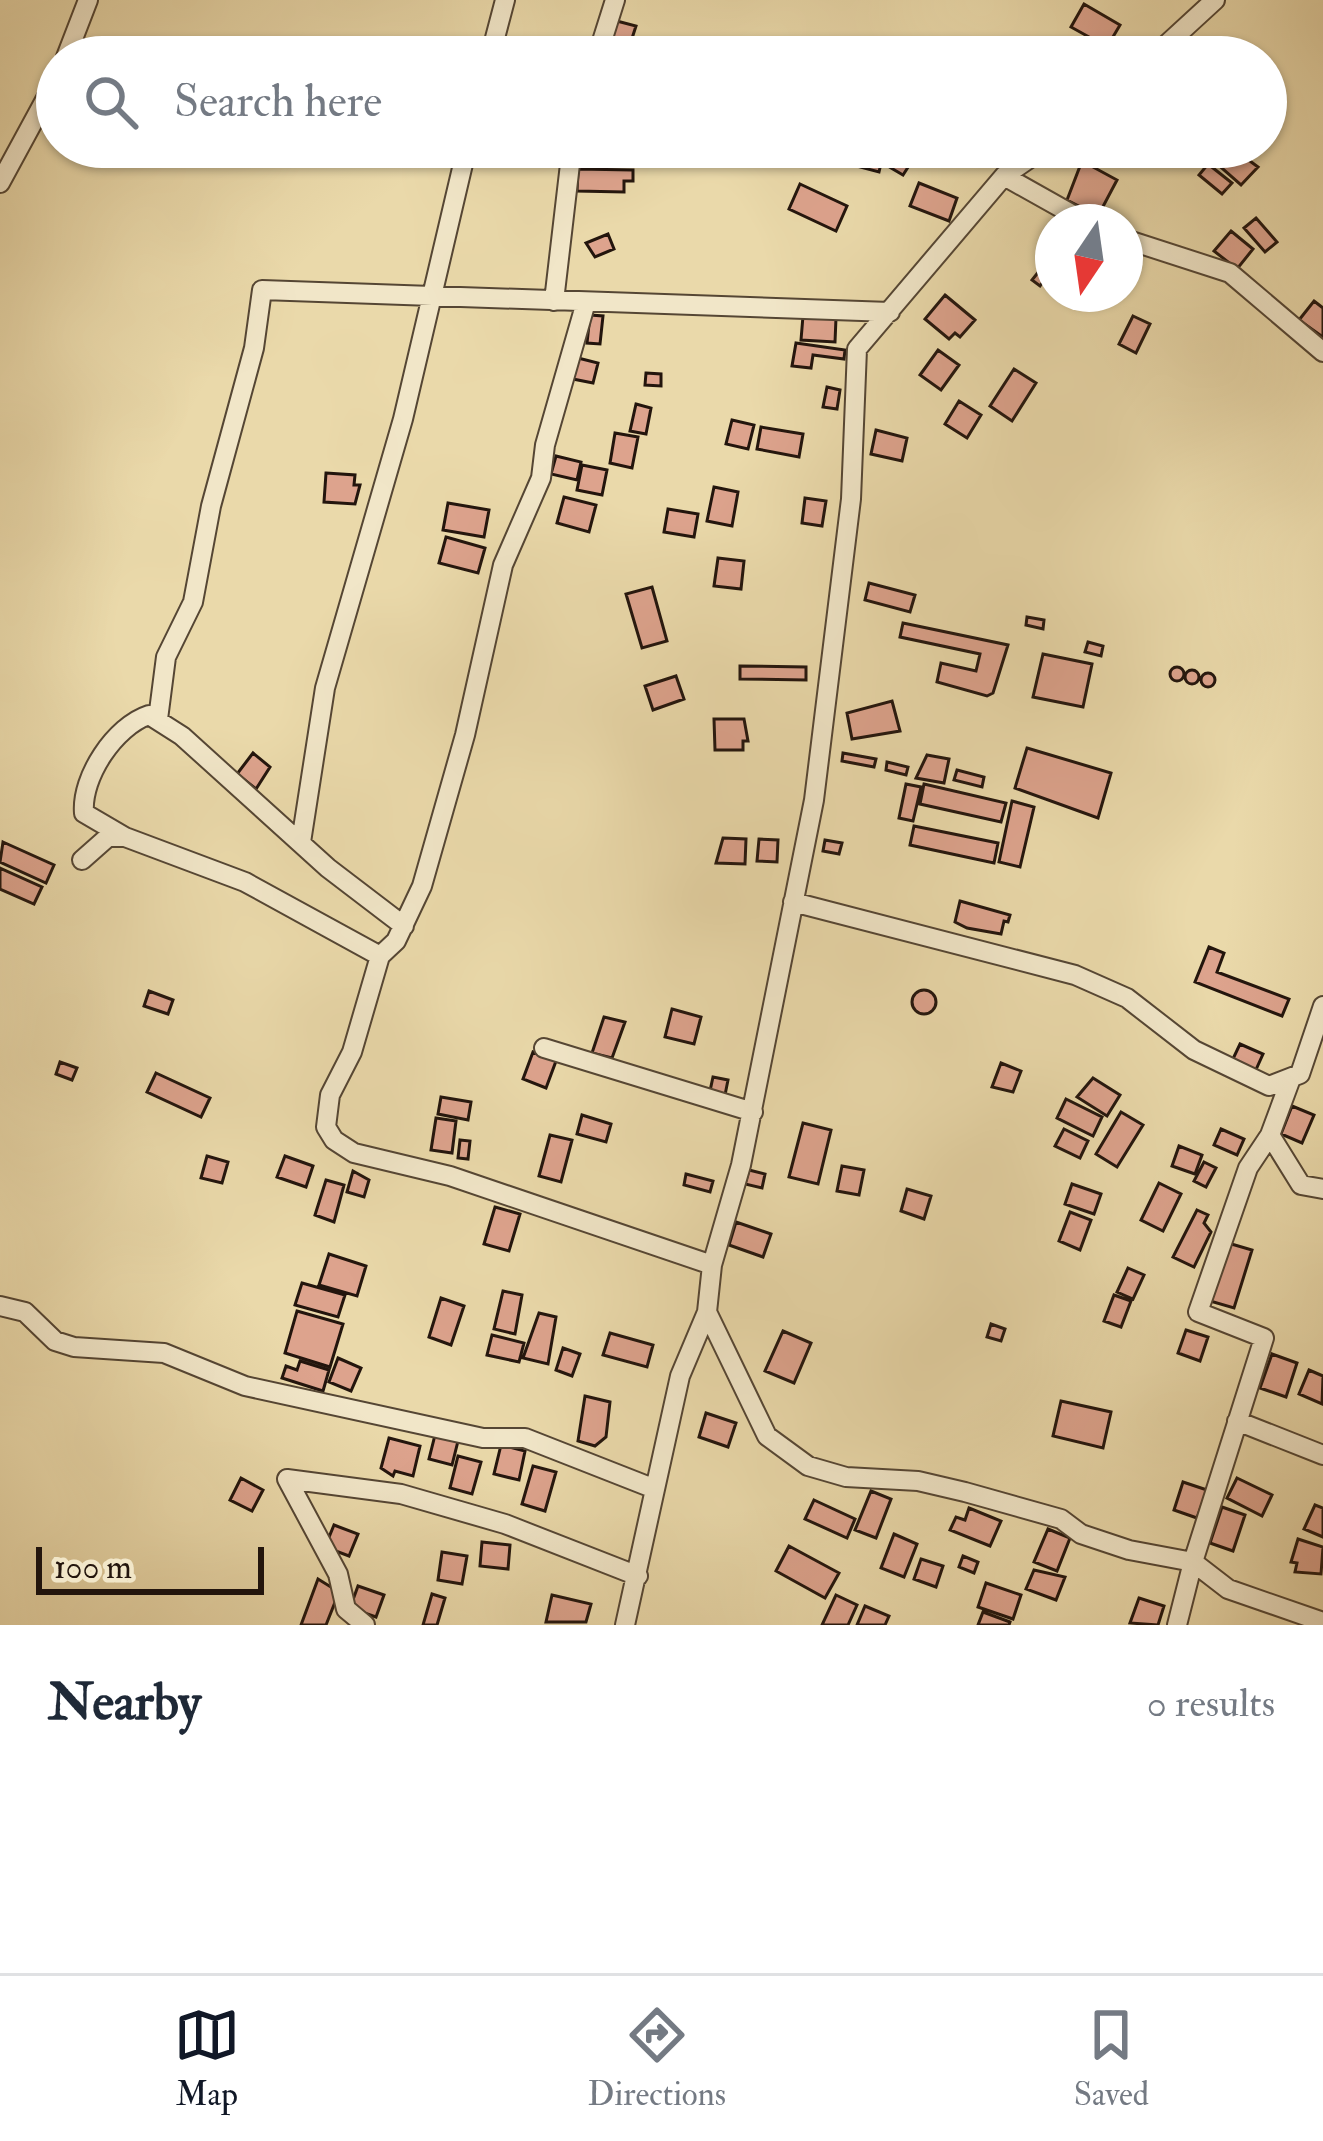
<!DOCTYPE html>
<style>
body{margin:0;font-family:"IM FELL Double Pica",serif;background:#f6f6f7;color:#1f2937}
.compass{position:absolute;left:1035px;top:204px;width:108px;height:108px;border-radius:50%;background:#fff;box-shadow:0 3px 9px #0004;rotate:193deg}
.scale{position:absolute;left:36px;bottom:30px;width:228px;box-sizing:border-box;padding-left:12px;border:6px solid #23150d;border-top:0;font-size:33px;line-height:42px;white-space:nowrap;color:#23150d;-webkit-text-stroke:9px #f1e6c8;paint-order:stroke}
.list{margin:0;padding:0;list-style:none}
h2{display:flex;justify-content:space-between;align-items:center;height:156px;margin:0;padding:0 48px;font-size:51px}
h2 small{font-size:39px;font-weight:400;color:#747a83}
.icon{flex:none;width:66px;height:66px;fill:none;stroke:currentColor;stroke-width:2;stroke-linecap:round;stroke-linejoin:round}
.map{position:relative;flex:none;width:1323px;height:1625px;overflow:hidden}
.search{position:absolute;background:#fff;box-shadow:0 3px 9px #0004;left:36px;right:36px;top:36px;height:132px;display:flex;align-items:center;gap:30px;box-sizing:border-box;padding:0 42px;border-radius:66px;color:#747a83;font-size:45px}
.sheet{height:348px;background:#fff}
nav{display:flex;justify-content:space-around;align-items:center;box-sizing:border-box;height:168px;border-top:3px solid #e0e1e3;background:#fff;font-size:33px;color:#747a83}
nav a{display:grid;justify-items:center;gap:6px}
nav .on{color:#111827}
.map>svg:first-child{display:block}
</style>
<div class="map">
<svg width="1323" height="1625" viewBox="0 0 1323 1625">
<rect width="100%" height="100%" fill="#ead9aa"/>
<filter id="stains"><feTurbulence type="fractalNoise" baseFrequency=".00167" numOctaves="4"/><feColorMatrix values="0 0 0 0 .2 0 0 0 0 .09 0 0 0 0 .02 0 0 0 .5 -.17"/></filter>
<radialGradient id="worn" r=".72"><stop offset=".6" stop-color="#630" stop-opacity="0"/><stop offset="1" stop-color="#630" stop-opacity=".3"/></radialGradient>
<path fill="#dda38d" stroke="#23150d" stroke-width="3" d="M1084,4L1120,25L1107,47L1071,27Z
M613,20L636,26L626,57H602Z
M910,43L935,48L933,57H907Z
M1031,44L1054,56V57H1024Z
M648,147H687L684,160L647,152Z
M1231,147L1258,167L1241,185L1216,163Z
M864,150L883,155L879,172L860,167Z
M904,156L912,161L903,175L886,165L890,158L899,163Z
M1082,161L1117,180L1098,216L1067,200Z
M1208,164L1232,183L1222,194L1199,175Z
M578,169L633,170V181H624V192L577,191Z
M919,183L957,198L949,221L910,206Z
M800,184L847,206L836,231L789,209Z
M1256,218L1277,242L1265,252L1244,228Z
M1231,231L1253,249L1237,269L1214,251Z
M608,234L614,249L595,257L586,243Z
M1044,265L1051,271L1040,286L1032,280Z
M945,295L975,320L960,337L955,333L949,339L925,319Z
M1314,301L1323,308V337L1299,320Z
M590,315L603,316L600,344L587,343Z
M803,316L836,318L835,342L801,340Z
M1133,316L1150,324L1136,353L1119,344Z
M796,343L845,350L844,359L813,355L811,368L792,366Z
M938,350L959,365L941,390L920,375Z
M578,358L598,363L593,383L573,379Z
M1014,369L1036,383L1012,421L990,406Z
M646,373L661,374V386L645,385Z
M827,387L840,390L837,409L823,407Z
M959,401L981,415L967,438L945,424Z
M636,404L651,408L646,434L630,431Z
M732,420L754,425L748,449L726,444Z
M761,427L803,434L799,457L757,449Z
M876,430L907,438L902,461L871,454Z
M615,433L638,437L632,468L610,463Z
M556,456L581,462L577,480L551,474Z
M582,465L607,470L602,495L577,490Z
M326,473L355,475L354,485H360L355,504L324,502Z
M714,487L738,492L732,526L707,521Z
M564,497L596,505L589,532L557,523Z
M805,498L826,501L822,526L802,523Z
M448,503L489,510L484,537L443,530Z
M668,509L698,514L694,537L664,532Z
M446,537L485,548L478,573L439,563Z
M718,558L744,561L741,589L714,586Z
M869,583L915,595L910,612L865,600Z
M652,587L667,641L642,648L626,594Z
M1027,617L1044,620L1043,629L1026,625Z
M903,623L1008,645L993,693L987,696L937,682L941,663L976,671L980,654L900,637Z
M1088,642L1103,646L1101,656L1085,652Z
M1043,654L1092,664L1083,707L1033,697Z
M740,666L806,667V680L740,679Z
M1170 674a7 7 0 1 1 14 0a7 7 0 1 1-14 0Z
M1185 677a7 7 0 1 1 14 0a7 7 0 1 1-14 0Z
M1201 680a7 7 0 1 1 14 0a7 7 0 1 1-14 0Z
M676,676L684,699L653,710L645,686Z
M892,701L900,731L852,739L847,713Z
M714,719H744L748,741H743V750H715Z
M1027,748L1111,773L1098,818L1015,788Z
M253,753L270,767L256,789L237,774Z
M843,753L876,759L874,767L842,761Z
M927,755L949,759L944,783L916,778Z
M887,762L908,767L906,775L886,770Z
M957,770L984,777L982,787L954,780Z
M906,784L921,787L913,821L899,818Z
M924,784L1006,803L1001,822L920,804Z
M1012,801L1034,807L1020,867L999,862Z
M914,826L998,843L994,863L910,845Z
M723,838L746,839L745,864L716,863Z
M759,839L778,840L777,862L757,861Z
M825,840L842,843L839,854L823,851Z
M3,842L54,865L46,883L0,862Z
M0,868L42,887L34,904L0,889Z
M960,901L1010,915L1008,922L1004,921L1001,934L967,928L955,922Z
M1209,947L1224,953L1217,972L1289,999L1282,1016L1195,982Z
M912 1002a12 12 0 1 1 24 0a12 12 0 1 1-24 0Z
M149,991L173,1000L168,1014L144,1006Z
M672,1009L701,1017L694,1044L665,1037Z
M604,1017L625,1022L612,1058L592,1053Z
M1240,1044L1263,1054L1254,1074L1231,1063Z
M533,1052L556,1061L546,1088L523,1079Z
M60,1062L77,1068L72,1080L56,1074Z
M1001,1063L1021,1071L1013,1092L992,1087Z
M156,1073L210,1098L201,1117L147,1092Z
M713,1077L728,1080L725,1095L710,1091Z
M1093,1078L1120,1095L1107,1116L1077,1097Z
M441,1097L471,1102L468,1120L438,1114Z
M1066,1099L1102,1117L1093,1136L1057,1118Z
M1292,1106L1314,1115L1302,1143L1281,1134Z
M1121,1112L1143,1125L1117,1167L1096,1154Z
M582,1115L611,1124L606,1142L577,1134Z
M436,1118L456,1121L452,1153L431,1150Z
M803,1123L831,1130L818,1184L789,1177Z
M1064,1129L1088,1141L1080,1158L1055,1146Z
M1221,1129L1244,1139L1237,1155L1214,1145Z
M550,1135L572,1140L561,1182L539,1176Z
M460,1140L470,1141L468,1159L458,1158Z
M1179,1146L1202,1155L1195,1174L1172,1166Z
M207,1156L228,1162L222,1183L201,1178Z
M285,1156L313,1166L306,1187L277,1177Z
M1204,1162L1216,1168L1206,1187L1194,1181Z
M842,1166L864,1170L859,1195L837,1191Z
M749,1170L765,1174L762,1188L745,1184Z
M353,1171L369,1180L364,1197L347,1192Z
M686,1174L713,1181L710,1192L684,1185Z
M326,1180L344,1185L334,1222L315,1215Z
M1159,1183L1181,1194L1163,1231L1141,1220Z
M1072,1184L1101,1194L1094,1214L1065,1204Z
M907,1189L931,1196L924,1219L901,1211Z
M495,1207L520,1214L509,1251L484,1244Z
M1197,1210L1208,1215L1204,1223L1211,1232L1194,1267L1173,1257Z
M1070,1212L1091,1220L1080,1250L1059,1241Z
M736,1222L771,1234L763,1257L729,1245Z
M1228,1243L1252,1250L1234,1308L1210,1301Z
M329,1254L366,1266L357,1296L319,1285Z
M1128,1268L1144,1275L1133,1299L1117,1292Z
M302,1283L345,1295L338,1317L295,1305Z
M503,1291L522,1295L515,1334L494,1329Z
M1114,1295L1131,1301L1121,1327L1104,1321Z
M441,1298L464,1306L451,1345L429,1337Z
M297,1311L343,1324L330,1367L285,1353Z
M539,1313L556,1317L548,1364L523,1358Z
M991,1324L1005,1329L1001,1341L987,1337Z
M1186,1330L1208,1337L1200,1361L1178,1353Z
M783,1331L811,1343L794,1383L765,1371Z
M610,1333L653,1345L647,1367L603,1355Z
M492,1335L524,1343L519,1362L487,1355Z
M563,1348L580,1354L572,1376L556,1370Z
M1272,1354L1297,1363L1286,1397L1260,1388Z
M338,1358L361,1368L351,1391L329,1382Z
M300,1361L329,1370L323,1391L282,1378L286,1366L297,1370Z
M1309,1370L1323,1376L1322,1404L1299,1394Z
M585,1396L610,1402L606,1437L595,1446L578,1441Z
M1061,1401L1111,1412L1103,1448L1053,1436Z
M706,1413L736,1423L728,1447L699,1437Z
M435,1435L458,1441L452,1465L429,1459Z
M389,1438L420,1446L413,1476L395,1471L393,1476L381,1468Z
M501,1445L525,1451L519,1480L494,1474Z
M458,1456L481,1462L472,1494L450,1488Z
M533,1466L556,1472L545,1511L522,1504Z
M241,1478L263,1490L252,1511L230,1500Z
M1237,1478L1272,1495L1262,1516L1227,1498Z
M1183,1482L1207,1490L1197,1518L1174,1510Z
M871,1491L891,1499L876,1538L855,1530Z
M814,1500L855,1519L847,1538L805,1519Z
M1315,1505L1323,1508V1537L1304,1529Z
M1222,1507L1245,1515L1233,1551L1210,1543Z
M969,1508L1001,1521L990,1546L950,1530L956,1517L965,1520Z
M334,1525L358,1534L349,1556L325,1547Z
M1048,1529L1070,1538L1057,1571L1034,1562Z
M894,1534L917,1544L904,1577L881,1568Z
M1298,1539L1323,1547L1321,1574L1295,1572L1297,1563L1291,1562Z
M482,1542L510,1545L508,1569L480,1566Z
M789,1546L839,1573L825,1598L776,1571Z
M442,1552L467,1556L462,1584L438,1580Z
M963,1556L978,1562L974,1573L959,1567Z
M921,1559L943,1566L936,1587L914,1579Z
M1034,1570L1065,1577L1056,1600L1026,1589Z
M318,1579L339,1592L326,1625H301Z
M986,1583L1021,1595L1013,1619L978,1607Z
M358,1586L384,1595L376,1617L350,1608Z
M432,1594L445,1598L437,1625H423Z
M552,1595L591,1604L586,1622H546Z
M836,1595L857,1605L848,1625H822Z
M1139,1598L1164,1606L1158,1625L1130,1623Z
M865,1606L889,1616L885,1625H857Z
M983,1612L1010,1622L1009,1625H978Z"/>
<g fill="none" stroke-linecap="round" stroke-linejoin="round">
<g stroke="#554634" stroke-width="22">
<path id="minor" d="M66,57L88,0
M490,57L505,0
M597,57L615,0
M1153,57L1215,0
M1004,176L1086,222
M0,183L57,78
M1125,239L1230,273L1323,352
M554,301L572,147
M586,302L545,445L541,478L503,565L465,735L422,886L396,941L380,956L352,1052L330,1095L326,1127L334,1140L354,1153L450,1176L712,1265
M158,719L166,657L193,602L211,506L254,348L262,290L890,312
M125,837L84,813C81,777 115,726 149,715L182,736L328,868L404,926
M301,842L325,688L403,419L467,147
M82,860L108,837H125L245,882L380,956
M793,902L1075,975L1127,998L1194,1050L1269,1086L1300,1074L1323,1006
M544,1048L753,1112
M1290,1081L1270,1135L1301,1185L1323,1189
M1270,1135L1248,1168L1198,1312L1264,1338L1193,1562L1228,1589L1323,1622
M0,1306L25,1312L55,1341L74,1347L164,1353L245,1386L483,1438H525L655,1489
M707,1312L767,1436L808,1466L846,1477L918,1481L965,1492L1061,1519L1081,1534L1129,1550L1193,1562L1177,1625
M1237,1421L1323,1455
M365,1625L346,1609L338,1574L287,1479L401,1494L505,1524L638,1576
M625,1625L680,1376L707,1312L712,1265L741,1165L814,800L851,499L857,349L1004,176L1046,147"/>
</g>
<use href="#minor" stroke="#f1e6c8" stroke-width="18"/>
</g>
<rect width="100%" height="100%" filter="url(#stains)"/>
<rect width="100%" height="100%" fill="url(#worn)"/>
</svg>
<svg class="compass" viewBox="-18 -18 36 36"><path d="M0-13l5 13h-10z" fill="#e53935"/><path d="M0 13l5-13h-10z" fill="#747a83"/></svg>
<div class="scale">100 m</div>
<div class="search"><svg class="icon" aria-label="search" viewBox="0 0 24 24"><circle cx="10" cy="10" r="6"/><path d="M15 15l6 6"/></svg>Search here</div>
</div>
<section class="sheet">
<h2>Nearby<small>0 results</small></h2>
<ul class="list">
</ul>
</section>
<nav>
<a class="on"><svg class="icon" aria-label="map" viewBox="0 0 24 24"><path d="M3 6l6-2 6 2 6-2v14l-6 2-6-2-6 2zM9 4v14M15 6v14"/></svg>Map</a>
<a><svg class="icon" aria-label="directions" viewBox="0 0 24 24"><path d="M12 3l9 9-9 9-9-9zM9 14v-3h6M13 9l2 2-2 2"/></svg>Directions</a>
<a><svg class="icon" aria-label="saved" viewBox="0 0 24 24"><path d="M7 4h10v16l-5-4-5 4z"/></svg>Saved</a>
</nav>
